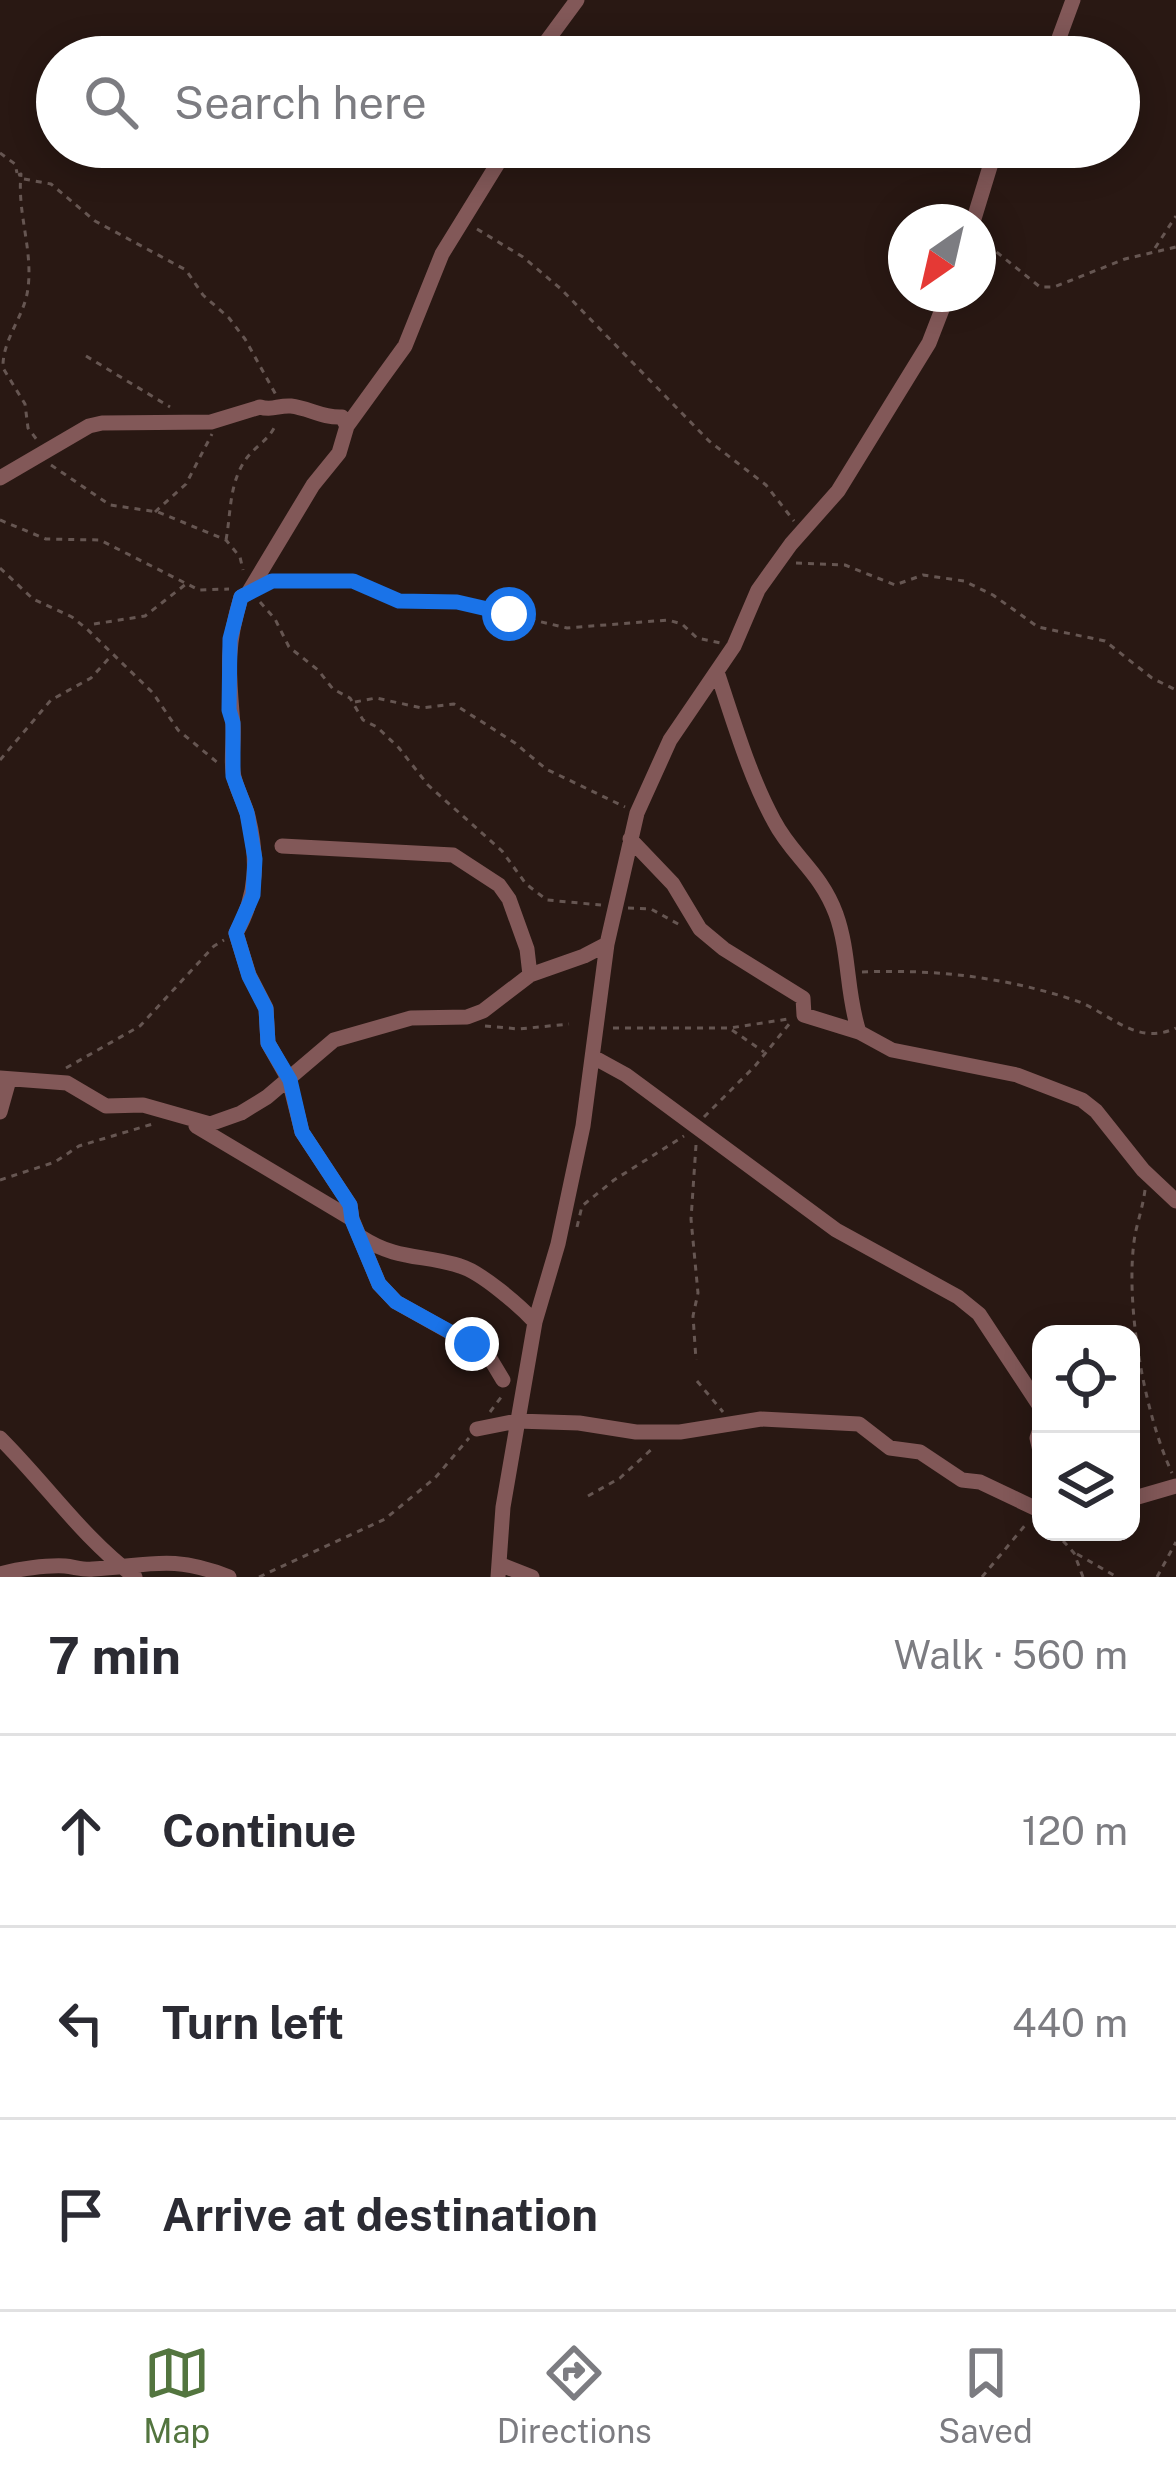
<!DOCTYPE html>
<meta charset="utf-8">
<style>
body{margin:0;font-family:"Public Sans",sans-serif;background:#f7f7f7;color:#2b2b33}
.controls{position:absolute;right:36px;bottom:36px;display:grid;overflow:hidden;border-radius:24px;box-shadow:0 6px 30px #0003}
.controls button{width:108px;height:108px;display:grid;place-items:center;padding:0;border:0;border-bottom:3px solid #e1e1e2;background:#fff;color:#2b2b33;font:60px sans-serif}
.compass{position:absolute;left:888px;top:204px;width:108px;height:108px;border-radius:50%;background:#fff;box-shadow:0 6px 30px #0003;rotate:214deg}
.stop{position:absolute;width:36px;height:36px;margin:-27px;border:9px solid #1a73e8;border-radius:50%;background:#fff}
.stop.end{background:#1a73e8;border-color:#fff;box-shadow:0 3px 12px #0008}
.list{margin:0;padding:0;list-style:none}
h2{display:flex;justify-content:space-between;align-items:center;height:156px;margin:0;padding:0 48px;font-size:51px}
h2 small{font-size:39px;font-weight:400;color:#7c7c81}
.list li{display:grid;grid-template-columns:78px 1fr auto;gap:36px;align-items:center;box-sizing:border-box;height:192px;padding:0 48px;border-top:3px solid #e1e1e2}
.list b{display:block;font-size:45px;white-space:nowrap}
.list em{font-size:39px;font-style:normal;color:#7c7c81}
.icon{flex:none;width:66px;height:66px;fill:none;stroke:currentColor;stroke-width:2;stroke-linecap:round;stroke-linejoin:round}
.map{position:relative;flex:none;width:1176px;height:1577px;overflow:hidden}
.search{position:absolute;background:#fff;box-shadow:0 6px 30px #0003;left:36px;right:36px;top:36px;height:132px;display:flex;align-items:center;gap:30px;box-sizing:border-box;padding:0 42px;border-radius:66px;color:#7c7c81;font-size:45px}
.sheet{height:732px;background:#fff}
nav{display:flex;justify-content:space-around;align-items:center;box-sizing:border-box;height:168px;border-top:3px solid #e1e1e2;background:#fff;font-size:33px;color:#7c7c81}
nav a{display:grid;justify-items:center;gap:6px}
nav .on{color:#53753f}
.map>svg:first-child{display:block}
</style>
<div class="map">
<svg width="1176" height="1577" viewBox="0 0 1176 1577">
<rect width="100%" height="100%" fill="#291813"/>
<g fill="none" stroke-linecap="round" stroke-linejoin="round">
<path stroke="#665652" stroke-width="3" stroke-dasharray="6 6" stroke-linecap="butt" d="M0,153L15,164L17,173
M18,175L21,174C17,213 33,249 28,288C25,316 2,339 3,368L25,404L28,428L37,440
M24,179L51,184L95,221L186,270L203,295L229,318L245,339L276,395
M477,229L523,257L561,289L709,441L766,485L794,521
M978,237L1040,287H1054L1125,259L1176,247
M1155,248L1176,216
M86,356L170,407
M51,465L110,505L158,512L226,540L240,557L243,570
M155,512L186,484L212,434
M0,520L46,539L100,540L199,590L229,589
M226,540C231,513 229,486 244,462C253,447 269,441 276,424
M796,563L845,565L895,585L923,575L964,581L993,595L1038,627L1105,641L1152,678L1176,690
M0,568L33,599L72,617L87,629L153,693L178,730L218,763
M272,581L283,584L353,581L399,601L457,602L567,628L668,620L682,624L697,638L721,643
M260,602L275,619L289,647L318,670L333,689L350,698L363,720L377,727L399,748L428,785L502,851L526,884L547,900L601,905
M94,624L145,616L186,584
M355,702L376,698L422,708L454,704L515,743L546,769L625,807
M0,760L51,700L91,678L111,656
M628,908L651,909L680,925
M862,972C935,969 1004,977 1074,1000C1110,1012 1135,1047 1176,1028
M485,1026L519,1029L569,1024
M613,1028H730L788,1019
M732,1030L764,1052
M66,1068L140,1026L214,946L224,940
M704,1117L755,1066L790,1023
M696,1145L691,1219L698,1293L693,1316L696,1360
M0,1180L55,1162L79,1146L156,1123
M1145,1190C1143,1206 1138,1220 1135,1235C1124,1301 1144,1413 1172,1473
M577,1227L582,1206L614,1180L684,1136
M697,1381L723,1412
M490,1412L502,1396
M588,1496L620,1478L653,1448
M1055,1532L1074,1553L1083,1577
M1077,1554L1117,1577
M259,1577L385,1519L435,1478L469,1438
M982,1577L1027,1523
M1157,1577L1176,1542"/>
<path stroke="#825858" stroke-width="15" d="M535,57L577,0
M1052,57L1073,0
M973,222L996,147
M0,478L89,426L102,423L211,422L260,407C273,411 278,405 291,406C309,408 322,418 342,417L347,426
M717,672C734,722 749,775 774,821C792,856 820,871 836,914C850,953 846,993 859,1032
M630,839L673,884L700,929L724,949L803,998L804,1015L859,1032L892,1050L1017,1075L1082,1100L1096,1111L1143,1170L1176,1201
M282,846L453,855L499,885L509,899L527,949L530,975
M595,1058L626,1075L836,1230L958,1297L979,1314L1041,1408
M0,1078L67,1083L106,1106L143,1105L210,1124L241,1113L267,1097L334,1040L411,1018L467,1017L483,1011L530,975L584,956L607,944
M0,1112L9,1080
M196,1126L352,1219
M361,1237C398,1261 423,1254 460,1266C481,1272 520,1306 535,1322
M503,1380L491,1360L471,1344L396,1302L379,1284L352,1219L350,1205L302,1132L289,1080L268,1043L266,1008L249,975L236,933C258,895 258,857 248,816C244,801 235,787 233,772C231,757 234,741 233,725C229,673 225,650 241,597L248,593L313,485L339,453L347,426L405,346L442,254L508,147
M1041,1426L1037,1438L1041,1455
M477,1429L517,1421L579,1423L636,1432H680L761,1419L859,1424L890,1448L920,1452L962,1480L980,1482L1041,1511
M0,1438C48,1486 81,1536 135,1577
M1131,1499L1176,1486
M499,1564L532,1577
M0,1574C18,1569 46,1565 65,1566C75,1567 83,1570 93,1569C149,1566 171,1554 229,1577
M498,1577L503,1507L535,1322L558,1244L583,1126L607,944L637,813L670,740L734,646L758,590L791,544L838,491L929,343L948,294"/>
</g>
<g fill="none" stroke-linecap="round" stroke-linejoin="round">
<path stroke="#1a73e8" stroke-width="15" d="M472,1344L396,1302L379,1284L352,1220L350,1205L302,1132L290,1080L268,1043L266,1009L249,976L236,933L253,895L255,859L247,813L233,776V723L229,710L230,639L241,597L272,581H353L399,601L457,602L509,614"/>
</g>
</svg>
<div class="controls">
<button><svg class="icon" aria-label="locate" viewBox="0 0 24 24"><circle cx="12" cy="12" r="6"/><path d="M12 2v4M12 18v4M2 12h4M18 12h4"/></svg></button>
<button><svg class="icon" aria-label="layers" viewBox="0 0 24 24"><path d="M12 4l9 5-9 5-9-5zM3 14l9 5 9-5"/></svg></button>
</div>
<svg class="compass" viewBox="-18 -18 36 36"><path d="M0-13l5 13h-10z" fill="#e53935"/><path d="M0 13l5-13h-10z" fill="#7c7c81"/></svg>
<div class="stop" style="left:509px;top:614px"></div>
<div class="stop end" style="left:472px;top:1344px"></div>
<div class="search"><svg class="icon" aria-label="search" viewBox="0 0 24 24"><circle cx="10" cy="10" r="6"/><path d="M15 15l6 6"/></svg>Search here</div>
</div>
<section class="sheet">
<h2>7 min<small>Walk · 560 m</small></h2>
<ul class="list">
<li><svg class="icon" aria-label="ahead" viewBox="0 0 24 24"><path d="M12 20V5M6 11l6-6 6 6"/></svg><div><b>Continue</b></div><em>120 m</em></li>
<li><svg class="icon" aria-label="left" viewBox="0 0 24 24"><path d="M17 20v-9H6M10 6l-5 5 5 5"/></svg><div><b>Turn left</b></div><em>440 m</em></li>
<li><svg class="icon" aria-label="arrive" viewBox="0 0 24 24"><path d="M6 21V4h12l-3 4 3 4H6"/></svg><div><b>Arrive at destination</b></div></li>
</ul>
</section>
<nav>
<a class="on"><svg class="icon" aria-label="map" viewBox="0 0 24 24"><path d="M3 6l6-2 6 2 6-2v14l-6 2-6-2-6 2zM9 4v14M15 6v14"/></svg>Map</a>
<a><svg class="icon" aria-label="directions" viewBox="0 0 24 24"><path d="M12 3l9 9-9 9-9-9zM9 14v-3h6M13 9l2 2-2 2"/></svg>Directions</a>
<a><svg class="icon" aria-label="saved" viewBox="0 0 24 24"><path d="M7 4h10v16l-5-4-5 4z"/></svg>Saved</a>
</nav>
